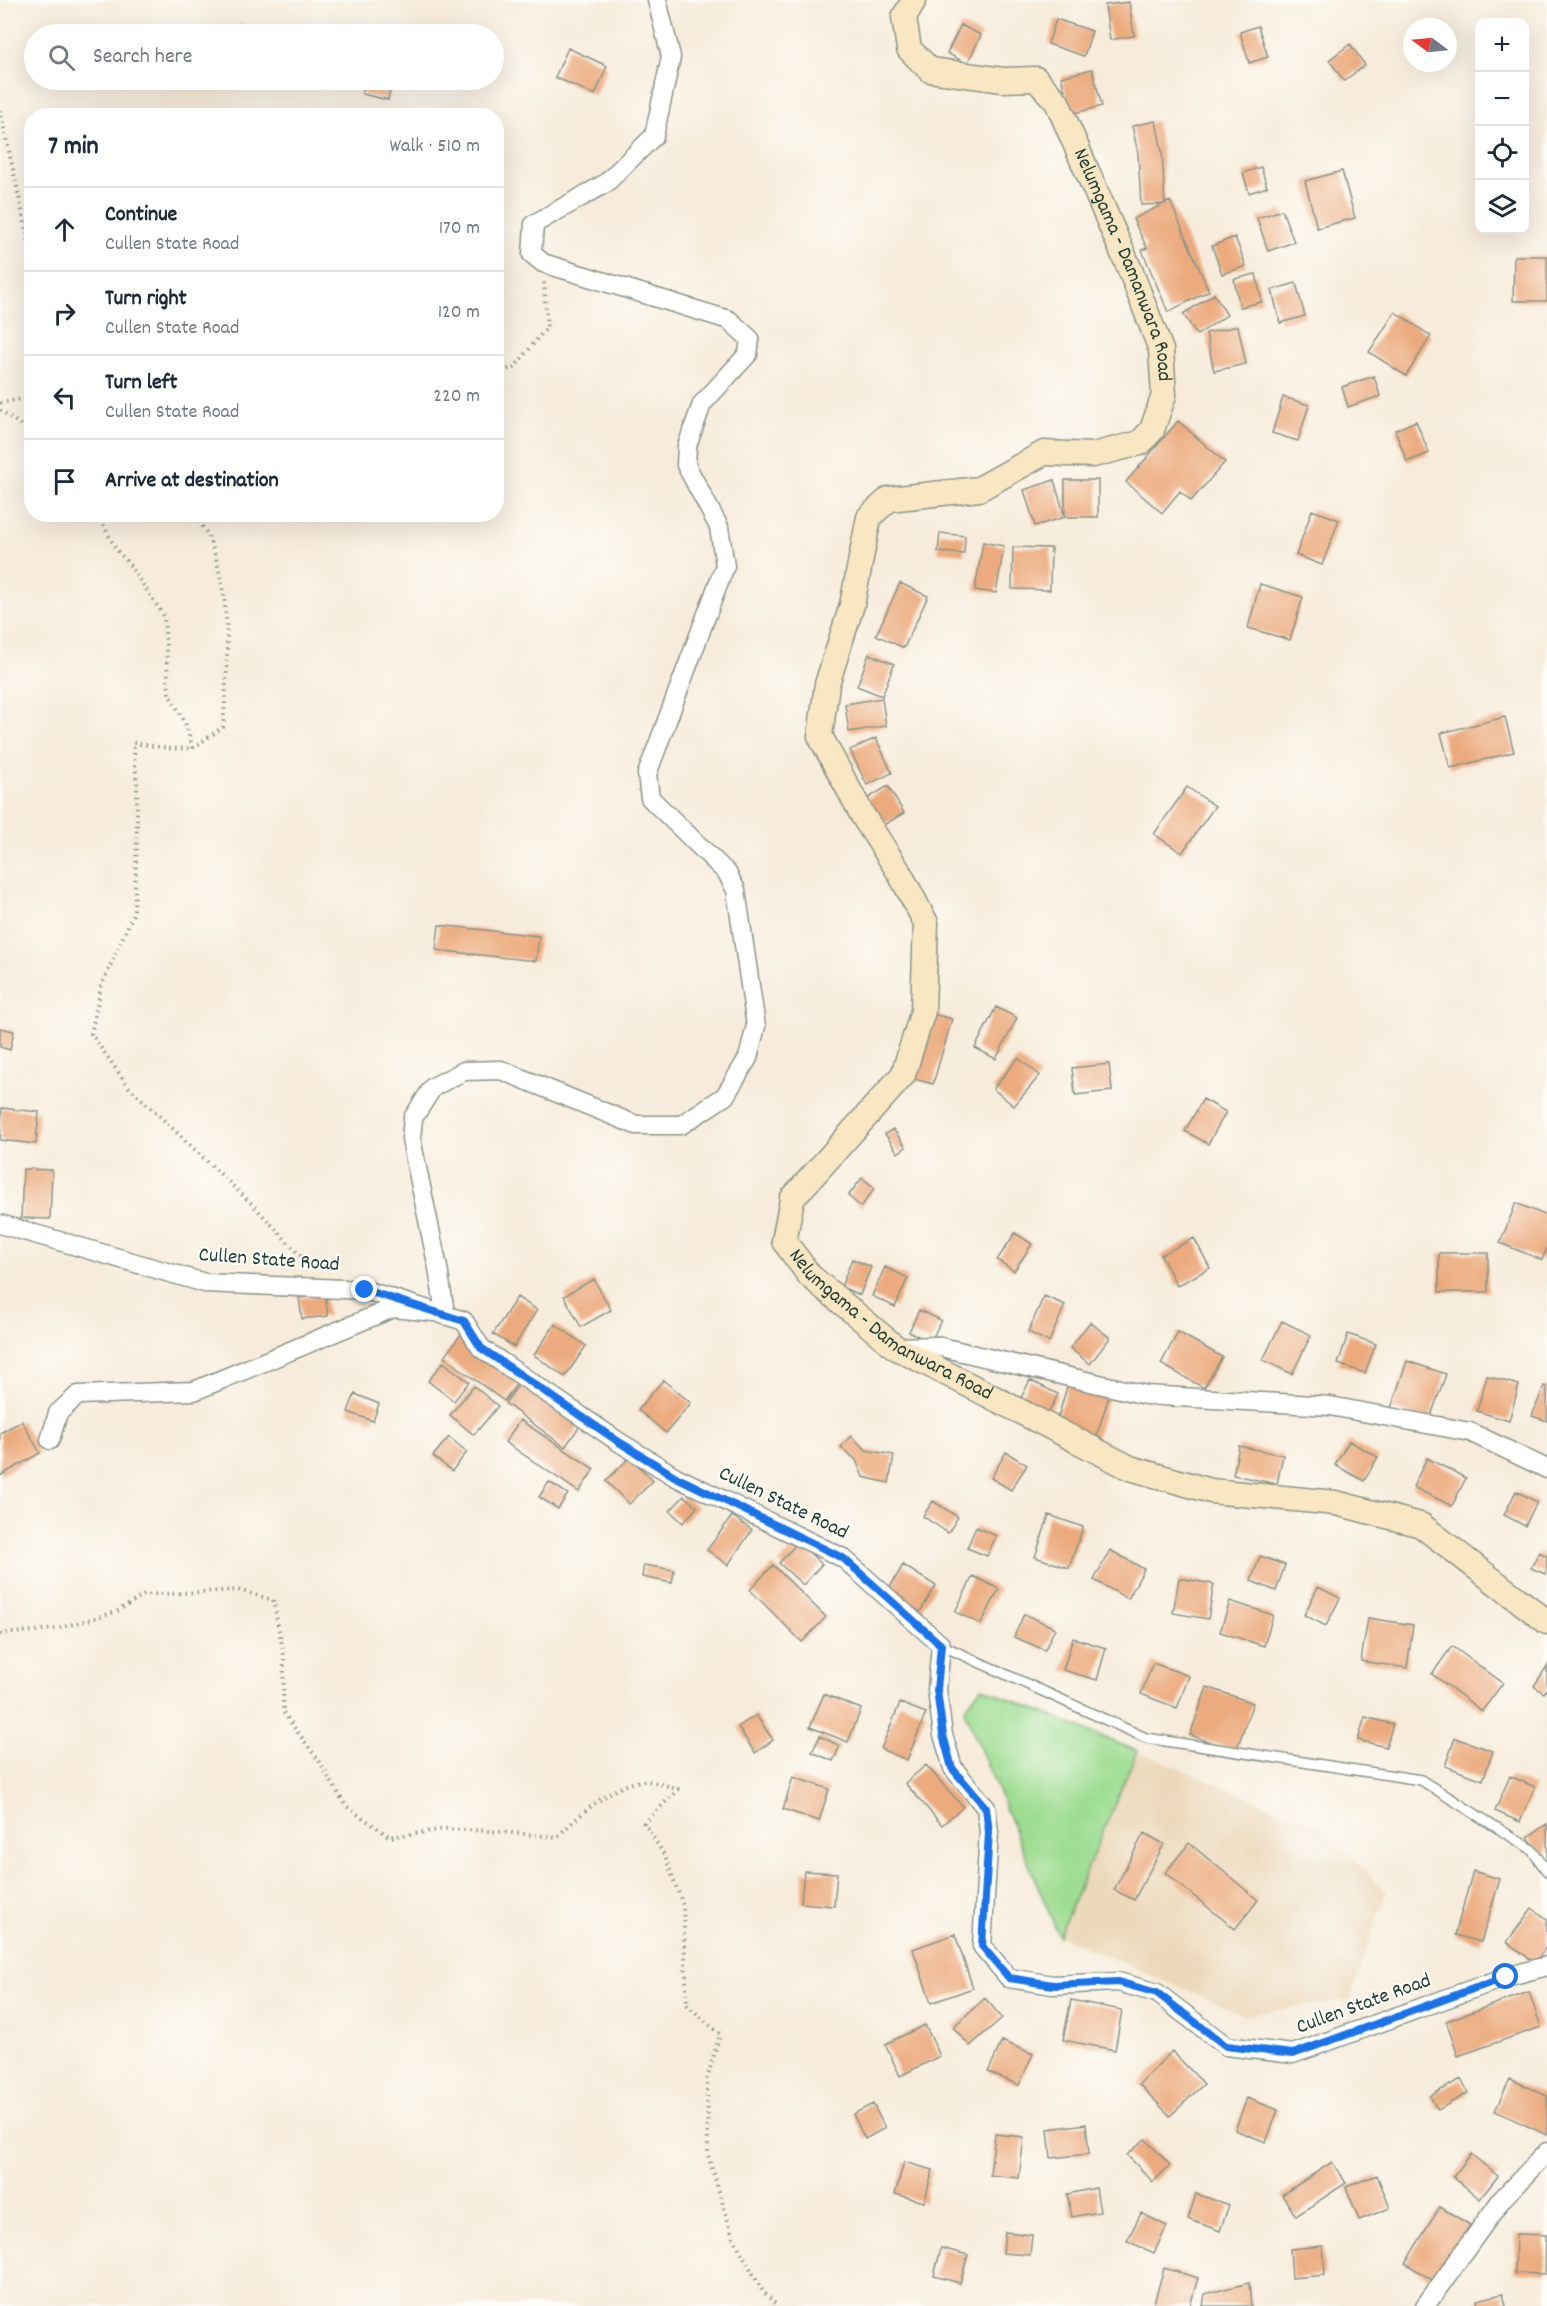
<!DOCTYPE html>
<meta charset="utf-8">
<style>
body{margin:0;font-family:Dekko,sans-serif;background:#f2f2f3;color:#1f2937}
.controls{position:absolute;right:18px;top:18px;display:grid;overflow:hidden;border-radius:12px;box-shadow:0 6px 24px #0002}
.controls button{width:54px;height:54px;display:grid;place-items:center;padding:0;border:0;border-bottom:2px solid #e0e1e3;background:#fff;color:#1f2937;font:30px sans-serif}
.compass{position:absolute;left:1403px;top:18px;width:54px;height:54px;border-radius:50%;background:#fff;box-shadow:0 6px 24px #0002;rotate:286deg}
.stop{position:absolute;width:18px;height:18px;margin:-14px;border:4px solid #1a73e8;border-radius:50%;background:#fff}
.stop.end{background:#1a73e8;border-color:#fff;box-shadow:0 2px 6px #0008}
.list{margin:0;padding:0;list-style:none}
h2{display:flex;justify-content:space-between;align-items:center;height:78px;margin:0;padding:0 24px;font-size:26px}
h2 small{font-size:20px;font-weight:400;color:#747a83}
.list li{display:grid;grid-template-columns:39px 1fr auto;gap:18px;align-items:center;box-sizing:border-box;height:84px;padding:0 24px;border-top:2px solid #e0e1e3}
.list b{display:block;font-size:22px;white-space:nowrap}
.list p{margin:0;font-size:20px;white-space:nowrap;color:#747a83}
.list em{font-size:20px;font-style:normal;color:#747a83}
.icon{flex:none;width:33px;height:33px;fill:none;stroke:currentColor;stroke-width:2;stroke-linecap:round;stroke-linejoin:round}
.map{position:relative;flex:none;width:1547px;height:2306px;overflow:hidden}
.search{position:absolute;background:#fff;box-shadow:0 6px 24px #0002;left:24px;top:24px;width:480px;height:66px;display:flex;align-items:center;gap:15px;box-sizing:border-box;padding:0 21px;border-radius:33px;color:#747a83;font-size:22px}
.panel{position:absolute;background:#fff;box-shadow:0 6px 24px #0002;left:24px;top:108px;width:480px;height:414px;border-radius:24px}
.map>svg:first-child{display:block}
</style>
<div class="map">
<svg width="1547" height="2306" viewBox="0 0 1547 2306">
<rect width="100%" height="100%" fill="#fdfcf7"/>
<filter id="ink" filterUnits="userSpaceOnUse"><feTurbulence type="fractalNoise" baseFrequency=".0167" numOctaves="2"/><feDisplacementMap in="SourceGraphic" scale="12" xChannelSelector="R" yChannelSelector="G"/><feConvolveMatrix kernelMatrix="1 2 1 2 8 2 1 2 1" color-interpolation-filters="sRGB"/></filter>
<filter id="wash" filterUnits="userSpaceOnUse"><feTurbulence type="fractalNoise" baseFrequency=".008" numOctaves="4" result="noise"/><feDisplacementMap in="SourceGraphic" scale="24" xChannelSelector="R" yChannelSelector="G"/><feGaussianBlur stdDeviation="1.35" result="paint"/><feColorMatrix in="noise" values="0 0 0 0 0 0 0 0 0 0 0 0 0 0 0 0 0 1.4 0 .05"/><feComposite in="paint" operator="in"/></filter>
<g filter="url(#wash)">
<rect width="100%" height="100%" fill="#f7ecdb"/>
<path fill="#ecd8ba" d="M1137,1751L1323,1828L1386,1892L1350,1999L1245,2015L1059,1936Z"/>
<path fill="#9edd92" stroke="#5e8d63" stroke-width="1.5" d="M981,1687L1137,1751L1059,1936L964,1710Z"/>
<g id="blocks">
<path fill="#ecab7e" d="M1129,2L1134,36L1110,40L1105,5Z
M1056,19L1092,31L1084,56L1048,44Z
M241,24L251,34H230Z
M961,25L981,35L967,64L947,53Z
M1258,26L1268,57L1249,63L1240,32Z
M1350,44L1365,65L1344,81L1329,60Z
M568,48L607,66L595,95L555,77Z
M1092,69L1102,106L1071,114L1061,77Z
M365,80H392L388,100L362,94Z
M1156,121L1162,152L1165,204L1141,205L1138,153L1132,126Z
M1261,167L1267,187L1249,193L1243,173Z
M1342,171L1355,218L1317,228L1305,181Z
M1170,201L1209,291L1168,312L1142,250L1147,248L1133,219Z
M1282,210L1294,242L1268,251L1257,218Z
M1235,237L1246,266L1222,274L1212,246Z
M1514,256H1547V301H1513Z
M1256,274L1262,302L1240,307L1234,279Z
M1296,283L1305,316L1280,323L1272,290Z
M1214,294L1227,315L1197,335L1183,314Z
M1395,312L1431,336L1406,376L1369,352Z
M1238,326L1246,364L1214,371L1206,333Z
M1374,376L1380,396L1348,407L1342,387Z
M1283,397L1309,405L1298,441L1272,433Z
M1178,421L1225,462L1191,501L1180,491L1162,513L1126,482Z
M1416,421L1429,453L1407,462L1395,430Z
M1054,480L1065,517L1035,526L1024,490Z
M1065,480H1098V517H1065Z
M1312,510L1339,520L1322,565L1296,555Z
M940,533L965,536L964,554L938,552Z
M983,542L1004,546L996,593L975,590Z
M1013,547L1051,548L1050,590L1012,589Z
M900,583L928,596L904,648L876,635Z
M1260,584L1303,597L1290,640L1248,628Z
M869,654L894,664L882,696L857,686Z
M882,698L886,726L849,732L845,704Z
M1505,717L1514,752L1450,768L1441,733Z
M876,738L892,773L867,785L850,750Z
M888,786L904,813L882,826L867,799Z
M1187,787L1215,806L1182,853L1154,834Z
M439,925L539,936L536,961L436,950Z
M996,1007L1017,1018L996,1059L975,1048Z
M933,1014L952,1019L933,1084L914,1079Z
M0,1028L14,1031L10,1050L0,1047Z
M1018,1058L1040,1075L1014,1106L993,1089Z
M1109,1064L1112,1091L1075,1095L1072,1068Z
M1203,1099L1226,1112L1208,1144L1185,1131Z
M2,1108L39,1112L36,1144L0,1140Z
M893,1129L906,1147L898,1153L885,1134Z
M23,1169L52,1170L50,1219L21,1218Z
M862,1178L875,1188L861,1207L848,1196Z
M1516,1203L1547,1216V1248L1542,1260L1500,1243Z
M1015,1233L1032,1244L1014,1271L997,1260Z
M1194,1238L1210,1268L1177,1286L1161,1255Z
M1439,1253H1488V1292H1439Z
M852,1259L871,1267L860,1295L841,1287Z
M885,1267L908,1278L895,1307L872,1296Z
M594,1279L611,1310L581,1327L564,1296Z
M325,1295L328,1316L302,1319L299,1298Z
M1044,1296L1065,1305L1049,1342L1028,1332Z
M517,1297L537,1310L514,1347L493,1334Z
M919,1310L941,1320L931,1342L909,1332Z
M1282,1321L1311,1335L1292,1374L1263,1360Z
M1090,1322L1110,1338L1090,1364L1070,1348Z
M555,1324L586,1346L565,1377L534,1355Z
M1178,1332L1222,1357L1204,1388L1161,1364Z
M462,1333L522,1377L504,1401L444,1357Z
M1348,1334L1376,1344L1365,1373L1338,1364Z
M1407,1361L1446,1374L1429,1421L1391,1408Z
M443,1362L469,1382L454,1401L428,1381Z
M1487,1376L1519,1385L1509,1421L1477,1411Z
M523,1379L582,1423L565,1447L505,1403Z
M663,1380L691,1403L666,1433L638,1410Z
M1030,1380L1058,1394L1047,1416L1019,1402Z
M1068,1383L1109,1396L1095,1441L1055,1428Z
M474,1386L498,1406L474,1435L450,1415Z
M1544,1386L1547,1387V1421L1532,1416Z
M355,1394L379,1404L373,1421L348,1412Z
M520,1420L594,1469L579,1492L505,1442Z
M22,1421L40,1453L0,1476V1433Z
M851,1436L866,1450L894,1455L889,1483L863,1477L856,1460L841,1447Z
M449,1437L467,1452L452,1471L433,1456Z
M1349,1441L1378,1457L1364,1481L1335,1465Z
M1239,1446L1283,1455L1277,1484L1233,1475Z
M1006,1452L1027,1465L1011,1490L991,1478Z
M630,1457L653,1481L629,1504L606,1481Z
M1427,1458L1466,1478L1452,1506L1413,1487Z
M549,1482L568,1494L558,1509L539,1497Z
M1516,1491L1537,1502L1525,1526L1504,1515Z
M684,1496L697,1507L683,1523L670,1511Z
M933,1501L958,1517L948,1533L923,1516Z
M1049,1515L1083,1527L1069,1568L1035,1557Z
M732,1516L752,1530L728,1565L707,1550Z
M976,1527L996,1536L987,1556L967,1548Z
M798,1542L822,1564L803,1585L779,1563Z
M1110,1550L1144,1569L1128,1599L1094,1580Z
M1539,1552L1547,1556V1569L1545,1574L1531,1568Z
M1260,1556L1285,1565L1276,1591L1251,1581Z
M644,1565L674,1570L672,1583L642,1577Z
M773,1565L826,1617L802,1642L750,1590Z
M903,1565L936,1586L920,1612L887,1592Z
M973,1576L999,1589L981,1624L955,1612Z
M1179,1578L1214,1584L1208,1619L1173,1613Z
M1318,1587L1340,1598L1326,1626L1304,1615Z
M1230,1601L1273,1615L1264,1646L1220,1632Z
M1024,1614L1055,1628L1045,1650L1014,1637Z
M1368,1618L1413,1625L1407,1668L1361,1661Z
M1073,1638L1106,1648L1097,1680L1063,1670Z
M1452,1646L1503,1683L1482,1711L1432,1674Z
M1153,1663L1189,1676L1177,1708L1141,1694Z
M1547,1666V1689L1544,1693L1534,1686Z
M1207,1687L1253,1703L1236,1751L1190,1735Z
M824,1694L861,1709L848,1742L810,1727Z
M900,1703L926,1713L907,1760L881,1749Z
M756,1715L773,1740L755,1753L738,1727Z
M1365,1717L1393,1724L1386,1747L1358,1740Z
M820,1736L840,1746L833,1761L812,1752Z
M1455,1738L1493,1751L1483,1780L1445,1766Z
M926,1765L963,1807L942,1825L905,1783Z
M1510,1776L1535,1787L1520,1822L1495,1811Z
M793,1777L829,1789L819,1821L783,1809Z
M1547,1824V1866L1528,1837Z
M1144,1833L1164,1844L1134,1900L1114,1890Z
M1189,1843L1258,1900L1235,1929L1165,1873Z
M804,1871L837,1873L834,1906L801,1903Z
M1473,1871L1500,1879L1481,1942L1455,1935Z
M1532,1908L1547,1919V1946L1535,1963L1507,1942Z
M955,1934L973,1988L931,2003L913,1949Z
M1529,1992L1541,2027L1458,2056L1446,2021Z
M985,1998L1002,2018L970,2046L953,2027Z
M1071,2000L1122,2010L1115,2050L1063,2040Z
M925,2025L940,2056L900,2076L885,2044Z
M1002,2041L1033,2054L1019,2085L988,2072Z
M1172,2051L1204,2084L1170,2116L1139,2084Z
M1461,2079L1468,2093L1438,2110L1430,2096Z
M1510,2079L1547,2096V2135L1495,2111Z
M1247,2098L1278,2110L1266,2142L1235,2130Z
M873,2104L885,2128L865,2139L853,2114Z
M1086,2124L1089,2154L1051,2158L1048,2129Z
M995,2134L1024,2137L1019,2178L990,2175Z
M1145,2139L1170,2165L1153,2182L1127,2155Z
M1471,2154L1498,2176L1480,2199L1453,2177Z
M904,2162L933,2170L924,2202L895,2194Z
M1332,2162L1346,2183L1296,2216L1282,2195Z
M1377,2175L1390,2208L1359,2220L1346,2187Z
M1096,2188L1100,2212L1072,2217L1067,2194Z
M1196,2194L1229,2205L1220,2231L1188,2219Z
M1440,2207L1470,2225L1435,2282L1405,2263Z
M1141,2213L1167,2226L1154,2253L1127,2241Z
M1005,2232L1032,2235L1030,2255L1003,2253Z
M1516,2234L1546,2235L1545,2274L1515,2273Z
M1323,2246L1325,2275L1292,2278L1290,2249Z
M941,2248L968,2255L960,2283L934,2276Z
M1164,2268L1198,2278L1190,2306H1162L1154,2303Z
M1249,2283L1251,2306H1203L1205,2294Z
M1503,2294L1506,2306H1478L1477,2300Z"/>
</g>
</g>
<g filter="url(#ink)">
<use href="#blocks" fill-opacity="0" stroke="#8b9488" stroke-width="1.5"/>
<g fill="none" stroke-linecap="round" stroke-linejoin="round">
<g stroke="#8b9488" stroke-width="12">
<path id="lane" d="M941,1645L1146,1738L1421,1780L1531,1849L1547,1871"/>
</g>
<g stroke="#8b9488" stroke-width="21">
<path id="street" d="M0,1224L205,1283L365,1290L464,1321L481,1348L619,1442L676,1477L843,1558L941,1645L937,1690L943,1735L953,1768L986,1808L989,1832L982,1946L1009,1978L1053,1985L1118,1982L1157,1993L1226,2046L1293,2054L1506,1977L1547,1966
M897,1347L937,1346L1146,1395L1330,1406L1470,1432L1547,1469
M50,1440L58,1413L78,1395L194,1391L393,1308L445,1313L438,1268L411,1139L413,1118L433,1087L464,1071L501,1070L636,1125H681L725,1096L748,1058L756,1026L736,890L727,873L650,798L647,774L725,566L719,527L686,465L687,446L702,404L748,354L750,339L729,320L543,263L532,254L534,224L606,183L654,136L671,57L657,0
M1425,2306L1502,2199L1547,2152"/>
</g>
<g stroke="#8b9488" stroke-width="27">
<g id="secondary">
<path id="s1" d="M914,0L904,17L909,49L930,70L1003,80L1036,79L1057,102L1131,272L1161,350L1164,395L1152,430L1140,443L1093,455L1044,453L979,489L889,499L869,517L852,605L827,684L820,736L863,816L899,872L926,923L923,1011L903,1075L792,1199L784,1241L810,1276L895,1347L1130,1468L1211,1491L1336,1503L1421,1525L1547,1622"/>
</g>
</g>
<path stroke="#8b9488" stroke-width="4" stroke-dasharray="1.5 4.5" stroke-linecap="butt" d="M0,110L32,256
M496,372L514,368L547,327L544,282
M0,403L32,397
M0,410L32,433
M98,514L115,548L129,564L164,616L169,694L185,722L193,748L173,749L133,743L137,783V840L134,912L101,987L91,1034L129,1087L255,1207L312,1268
M193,748L223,727C228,664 233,593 207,534C204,527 198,521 194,514
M0,1634L56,1629L116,1612L144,1595L238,1590L273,1600L284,1655L283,1712L319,1761L346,1806L390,1837L446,1829L490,1831L557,1837C578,1817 616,1780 647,1781C657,1782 669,1787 679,1789
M679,1789L644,1823L665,1856L683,1905L687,2005L720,2034L707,2079L708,2155L733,2237L763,2292L778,2306"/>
<use href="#lane" stroke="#fff" stroke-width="9"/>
<use href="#street" stroke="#fff" stroke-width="18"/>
<use href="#secondary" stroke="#f9e7c3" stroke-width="24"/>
</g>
</g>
<g fill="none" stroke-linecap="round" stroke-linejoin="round" filter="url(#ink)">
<path stroke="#1a73e8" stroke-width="8" d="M365,1290L464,1321L481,1348L619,1442L676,1477L843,1558L941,1645L937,1690L943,1735L952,1768L986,1808L989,1832L982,1946L1009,1978L1053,1985L1118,1982L1157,1993L1226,2046L1293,2054L1506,1977"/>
</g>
<g text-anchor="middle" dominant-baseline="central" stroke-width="4.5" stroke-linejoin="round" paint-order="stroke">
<g font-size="21" fill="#1f3d34" stroke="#fdfcf7">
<text stroke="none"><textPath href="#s1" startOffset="396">Nelumgama - Damanwara Road</textPath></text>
<text transform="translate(269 1261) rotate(4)">Cullen State Road</text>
<text stroke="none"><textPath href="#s1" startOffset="1820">Nelumgama - Damanwara Road</textPath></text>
<text transform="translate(783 1504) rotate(26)">Cullen State Road</text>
<text transform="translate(1364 2005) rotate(-20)">Cullen State Road</text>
</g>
</g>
</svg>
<div class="controls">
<button>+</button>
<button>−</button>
<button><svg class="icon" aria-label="locate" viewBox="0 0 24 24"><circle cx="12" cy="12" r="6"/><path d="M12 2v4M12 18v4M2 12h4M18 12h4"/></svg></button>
<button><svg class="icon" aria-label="layers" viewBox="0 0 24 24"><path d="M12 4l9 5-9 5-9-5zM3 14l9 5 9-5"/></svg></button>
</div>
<svg class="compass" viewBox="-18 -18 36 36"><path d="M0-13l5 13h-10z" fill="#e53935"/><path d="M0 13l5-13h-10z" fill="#747a83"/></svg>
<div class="stop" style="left:1506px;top:1977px"></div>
<div class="stop end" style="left:365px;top:1290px"></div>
<div class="search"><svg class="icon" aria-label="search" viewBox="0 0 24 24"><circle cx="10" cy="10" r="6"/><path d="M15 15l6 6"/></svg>Search here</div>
<section class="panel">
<h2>7 min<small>Walk · 510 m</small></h2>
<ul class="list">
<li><svg class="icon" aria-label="ahead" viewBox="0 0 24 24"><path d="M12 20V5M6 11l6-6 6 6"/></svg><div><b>Continue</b><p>Cullen State Road</p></div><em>170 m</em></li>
<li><svg class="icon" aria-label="right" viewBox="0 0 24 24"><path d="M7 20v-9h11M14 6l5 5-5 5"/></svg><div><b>Turn right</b><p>Cullen State Road</p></div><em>120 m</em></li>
<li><svg class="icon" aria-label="left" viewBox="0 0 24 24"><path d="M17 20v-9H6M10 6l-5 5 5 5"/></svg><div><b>Turn left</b><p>Cullen State Road</p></div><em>220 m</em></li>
<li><svg class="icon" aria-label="arrive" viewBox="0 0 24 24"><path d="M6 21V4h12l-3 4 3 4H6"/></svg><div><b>Arrive at destination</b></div></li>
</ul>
</section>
</div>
